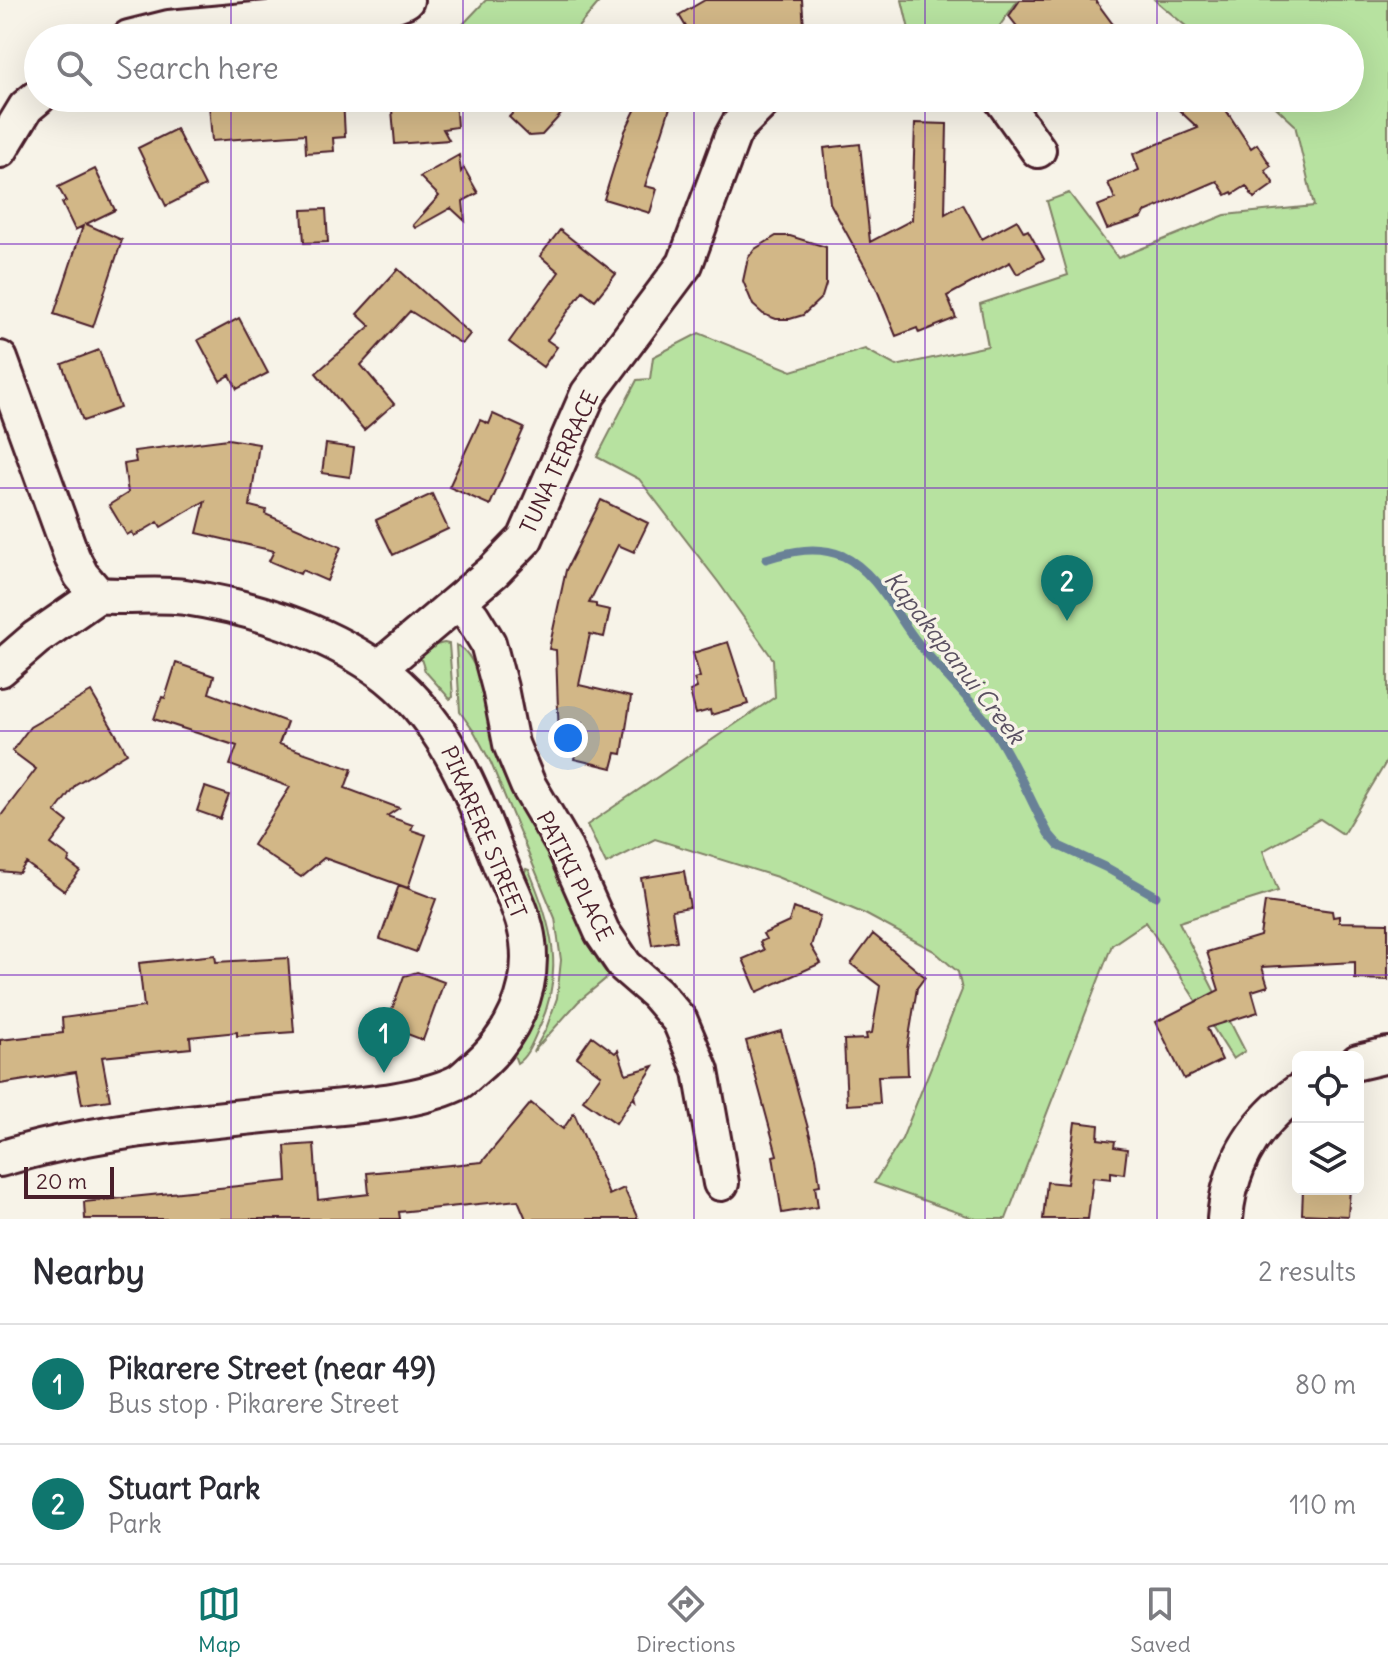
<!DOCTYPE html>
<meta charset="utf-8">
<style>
body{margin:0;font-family:Delius,sans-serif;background:#f2f2f3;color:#2b2b33}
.controls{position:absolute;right:24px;bottom:24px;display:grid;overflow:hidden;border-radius:12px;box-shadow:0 8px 32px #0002}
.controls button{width:72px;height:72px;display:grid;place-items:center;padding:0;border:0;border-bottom:2px solid #e1e1e2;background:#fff;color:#2b2b33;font:40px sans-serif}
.scale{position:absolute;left:24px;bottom:20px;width:90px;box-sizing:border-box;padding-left:8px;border:4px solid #4a1f2b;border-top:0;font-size:22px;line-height:28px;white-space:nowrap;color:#4a1f2b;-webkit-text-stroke:6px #f7f3e8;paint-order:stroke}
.you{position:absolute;left:568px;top:738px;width:28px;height:28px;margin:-20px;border:6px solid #fff;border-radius:50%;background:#1a73e8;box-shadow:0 0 0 12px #1a73e833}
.badge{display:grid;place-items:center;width:52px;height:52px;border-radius:50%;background:#0f766e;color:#fff;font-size:26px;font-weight:700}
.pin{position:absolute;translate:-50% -66px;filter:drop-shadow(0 2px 4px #0008)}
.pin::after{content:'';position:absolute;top:42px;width:28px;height:24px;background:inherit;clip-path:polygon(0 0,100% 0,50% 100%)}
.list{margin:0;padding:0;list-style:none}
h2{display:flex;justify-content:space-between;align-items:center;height:104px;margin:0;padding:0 32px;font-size:34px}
h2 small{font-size:26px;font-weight:400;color:#7c7c81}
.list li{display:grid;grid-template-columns:52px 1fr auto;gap:24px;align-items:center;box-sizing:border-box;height:120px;padding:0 32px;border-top:2px solid #e1e1e2}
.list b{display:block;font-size:30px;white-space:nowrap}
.list p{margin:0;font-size:26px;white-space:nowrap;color:#7c7c81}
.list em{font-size:26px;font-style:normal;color:#7c7c81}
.icon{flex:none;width:44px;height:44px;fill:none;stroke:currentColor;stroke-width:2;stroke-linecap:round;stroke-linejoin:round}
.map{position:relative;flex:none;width:1388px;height:1219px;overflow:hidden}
.search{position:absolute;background:#fff;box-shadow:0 8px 32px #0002;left:24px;right:24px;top:24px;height:88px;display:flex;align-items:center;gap:20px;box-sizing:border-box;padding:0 28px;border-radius:44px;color:#7c7c81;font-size:30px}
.sheet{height:344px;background:#fff}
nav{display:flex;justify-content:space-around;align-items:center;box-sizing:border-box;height:112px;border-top:2px solid #e1e1e2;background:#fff;font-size:22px;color:#7c7c81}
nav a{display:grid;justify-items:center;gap:4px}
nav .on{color:#0f766e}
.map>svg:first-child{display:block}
</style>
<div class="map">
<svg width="1388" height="1219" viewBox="0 0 1388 1219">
<rect width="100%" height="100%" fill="#f7f3e8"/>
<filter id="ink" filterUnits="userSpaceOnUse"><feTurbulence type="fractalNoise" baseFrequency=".0125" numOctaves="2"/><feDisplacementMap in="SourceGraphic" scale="16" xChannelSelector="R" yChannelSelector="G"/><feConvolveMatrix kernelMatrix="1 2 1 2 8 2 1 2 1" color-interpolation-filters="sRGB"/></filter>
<g filter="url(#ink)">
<path fill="#b7e2a0" stroke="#808066" stroke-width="2" d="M486,0H601L574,32L503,38H450Z
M902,0H1018L991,38H911Z
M1155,0H1388V759L1343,834L1320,819L1263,851L1278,891L1179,922L1245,1051L1233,1059L1146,922L1112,945L1006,1219H976L874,1183L902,1139L962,990L958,972L934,951L865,914L777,877L655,839L606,864L587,825L775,697L773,659L719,583L639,479L597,457L637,380L650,379L653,357L699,333L792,371L865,349L896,366L988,346L980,304L1068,275L1047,201L1069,193L1118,258L1225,215L1314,206L1295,125L1266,98H1350V38H1200Z
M444,643L449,644L453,697L450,699L425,671L420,656L436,645Z
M456,645C486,656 490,742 503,774C516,802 535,827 549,855C569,895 580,940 609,976L578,1002L533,1052L546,1029L557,998L561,960L555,918L491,763L475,733L460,712Z
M526,869L529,870C552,927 566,973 537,1032C532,1043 527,1057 517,1063L514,1055L524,1040L538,1002L522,879Z"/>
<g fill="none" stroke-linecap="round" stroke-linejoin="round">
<path stroke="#698197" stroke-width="9" d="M766,559C792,551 817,545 843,556C876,571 897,617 918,643C942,673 972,700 994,731C1015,762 1030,800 1048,833L1059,846L1107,868L1156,896"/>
</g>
<path fill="#d2b787" stroke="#4a1f2b" stroke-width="2" d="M705,0H802L804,27L692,37L679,15Z
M1020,0H1095L1123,38H1026L1009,16Z
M284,98H343L345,137L333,138L334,151L306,153L305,134L212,141L209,104Z
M391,98H455L457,127L443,129L449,140L395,144Z
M527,98H576L542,135L529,136L509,117Z
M641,98H673L645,186L657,189L650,213L604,199L625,131Z
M1166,98H1218L1251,148L1257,144L1271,166L1265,170L1274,184L1254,198L1246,186L1233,194L1232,192L1226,195L1217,181L1145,212L1142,218L1107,229L1097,206L1115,199L1108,183L1139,170L1133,154L1198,128Z
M915,123L947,124L945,214L963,204L982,239L1017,220L1024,232L1028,230L1044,259L1017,274L1010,262L947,296L956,318L919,333L917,328L896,336L875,285L830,203L824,148L860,144L870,242L912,220Z
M176,129L205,186L166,206L138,148Z
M459,155L461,172L464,168L478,193L463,201L465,221L451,208L415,228L413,225L439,196L420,177Z
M95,169L115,210L86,224L122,240L93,327L54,314L83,226L75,230L62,203L66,201L58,187Z
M326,209L328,242L304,243L302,210Z
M560,230L616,274L595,300L583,291L547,340L557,347L543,367L509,342L559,272L540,256Z
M776,236H790L826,247V284L822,297L803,315L790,319H776L763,314L753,305L743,281L748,258L755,249Z
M398,269L470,334L462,344L410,311L361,365L394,404L364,430L316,373L370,326L357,314Z
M239,318L268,373L237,389L230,375L220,381L198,340Z
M99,350L120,408L83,421L62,364Z
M493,414L524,428L490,505L449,487L480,420L489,424Z
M228,439L259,444L250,506L266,510L265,514L341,547L327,581L302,570L300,574L269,561L274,551L197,533L205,501L161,527L158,522L134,536L132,532L127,535L109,505L128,493L124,464L136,462L134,451Z
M326,444L354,448L350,477L322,473Z
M432,494L448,529L393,555L376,520Z
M601,500L648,523L634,552L618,545L589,603L596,604V607L610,610L604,637L590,634L579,685L631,697L622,754L616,753L612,768L574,759L582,722L571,723L567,741L559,740L556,650L549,649L566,570Z
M728,642L748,704L711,715L710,710L696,714L690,691L697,688L694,679L700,677L693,653Z
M176,663L214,676L209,693L287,722L279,744L352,769L345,788L399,808L387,816L413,825L411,830L426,835L408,888L324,858L301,877L253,845L290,787L230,765L237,746L154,719L162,697L165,698Z
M91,692L127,753L76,784L55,812L68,822L51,844L70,858L68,862L80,871L64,891L26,863L19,873L0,871V817L36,769L12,751L30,727Z
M205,787L229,795L220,819L197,811Z
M684,871L690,907L672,910L677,941L652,945L641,878Z
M399,885L436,899L416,952L380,939Z
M1265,902L1332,911L1333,917L1339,916V922L1388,923V980L1355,979V962L1262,967L1268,986L1252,991L1258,1012L1207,1028L1222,1060L1184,1079L1156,1022L1219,990L1207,952L1260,936Z
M793,908L820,916L811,946L821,963L757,992L743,959L764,950L760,942L766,939L763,934L789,922Z
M873,934L925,977L917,988L907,1049L908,1075L878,1076L880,1103L847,1105L844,1040L867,1039L866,1034L872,1033L880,986L851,964Z
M215,955L216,962L288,958L294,1032L237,1036V1032L190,1037L191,1048L102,1057L110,1100L82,1104L76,1072L0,1084V1040L63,1033L62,1018L144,1007L139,963Z
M417,972L444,982L423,1040L386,1026L404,976Z
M781,1031L816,1157L820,1185L815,1186L818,1207L782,1213L773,1156L777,1155L746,1041Z
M592,1036L615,1053L618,1050L626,1074L654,1066L634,1096L635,1100L633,1098L616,1123L583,1100L601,1075L577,1057Z
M531,1103L563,1129L574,1113L609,1195L624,1188L638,1219H526L518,1200L399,1212L400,1219H85L84,1202L287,1181L285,1146L314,1144L318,1200L369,1194L367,1173L482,1162Z
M1075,1122L1099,1125L1098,1139L1115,1141L1114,1147L1127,1149L1124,1174L1111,1172V1179L1093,1177L1088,1219H1043L1047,1182L1067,1184Z
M1303,1189H1350L1348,1216L1302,1214Z"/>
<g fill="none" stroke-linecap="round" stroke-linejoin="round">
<g stroke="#4a1f2b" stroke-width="40">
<path id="street" d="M129,38L169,28L385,8L406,0
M1001,98L1038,150
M0,150L26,107L38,97
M0,359L72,557L81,575L98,595C127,598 156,593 185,597C251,607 322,630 377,668C445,716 472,792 501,866C511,890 525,916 528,942C534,991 511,1039 474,1069C468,1074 462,1081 455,1084C414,1103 346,1106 301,1111C200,1122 98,1129 0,1159
M459,602L472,617L488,643L500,688L511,744L528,785L564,846L602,932L625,966L656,993L680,1021L701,1071L721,1183
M0,669L36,638L98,595
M378,669L494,571L525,539L588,394L685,264L732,137L738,126L766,98
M1358,1062L1388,1055
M1225,1219C1229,1166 1254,1123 1298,1092"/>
</g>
<use href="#street" stroke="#f7f3e8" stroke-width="34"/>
</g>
</g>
<path fill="none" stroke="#7b2cbf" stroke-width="2" stroke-opacity="0.55" d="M231,0V38M463,0V38M694,0V38M925,0V38M1157,0V38M231,98V1219M463,98V1219M694,98V1219M925,98V1219M1157,98V1219M0,244H1388M0,488H1388M0,731H1388M0,975H1388"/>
<g text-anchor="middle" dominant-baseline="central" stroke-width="7" stroke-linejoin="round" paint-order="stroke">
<g font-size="22" fill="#4a1f2b" stroke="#f7f3e8">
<text transform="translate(559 462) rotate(-65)">TUNA TERRACE</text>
<text transform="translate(484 832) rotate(67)">PIKARERE STREET</text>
<text transform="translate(575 876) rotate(63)">PATIKI PLACE</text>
</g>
<g font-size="24" font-style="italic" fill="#5a5061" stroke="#f7f3e8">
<text transform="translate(955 657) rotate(52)">Kapakapanui Creek</text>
</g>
</g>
</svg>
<div class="controls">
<button><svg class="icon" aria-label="locate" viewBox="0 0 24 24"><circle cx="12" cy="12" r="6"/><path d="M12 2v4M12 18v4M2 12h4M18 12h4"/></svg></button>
<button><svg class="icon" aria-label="layers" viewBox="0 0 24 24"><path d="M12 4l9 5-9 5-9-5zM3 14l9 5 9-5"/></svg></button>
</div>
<div class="scale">20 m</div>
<div class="you"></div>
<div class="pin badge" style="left:384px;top:1073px">1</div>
<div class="pin badge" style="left:1067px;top:621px">2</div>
<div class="search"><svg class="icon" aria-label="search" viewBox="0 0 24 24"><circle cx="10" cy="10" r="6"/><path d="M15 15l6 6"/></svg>Search here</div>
</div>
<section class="sheet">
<h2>Nearby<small>2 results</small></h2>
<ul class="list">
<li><span class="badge">1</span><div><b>Pikarere Street (near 49)</b><p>Bus stop · Pikarere Street</p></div><em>80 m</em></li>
<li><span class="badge">2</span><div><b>Stuart Park</b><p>Park</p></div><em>110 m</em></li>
</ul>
</section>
<nav>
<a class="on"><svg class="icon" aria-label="map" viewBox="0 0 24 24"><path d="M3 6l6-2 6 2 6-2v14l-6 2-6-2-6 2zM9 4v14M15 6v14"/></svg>Map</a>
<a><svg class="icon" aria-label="directions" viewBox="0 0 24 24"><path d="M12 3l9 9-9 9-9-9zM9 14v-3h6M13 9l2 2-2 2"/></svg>Directions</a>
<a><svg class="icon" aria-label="saved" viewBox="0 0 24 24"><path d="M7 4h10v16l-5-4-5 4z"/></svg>Saved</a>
</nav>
